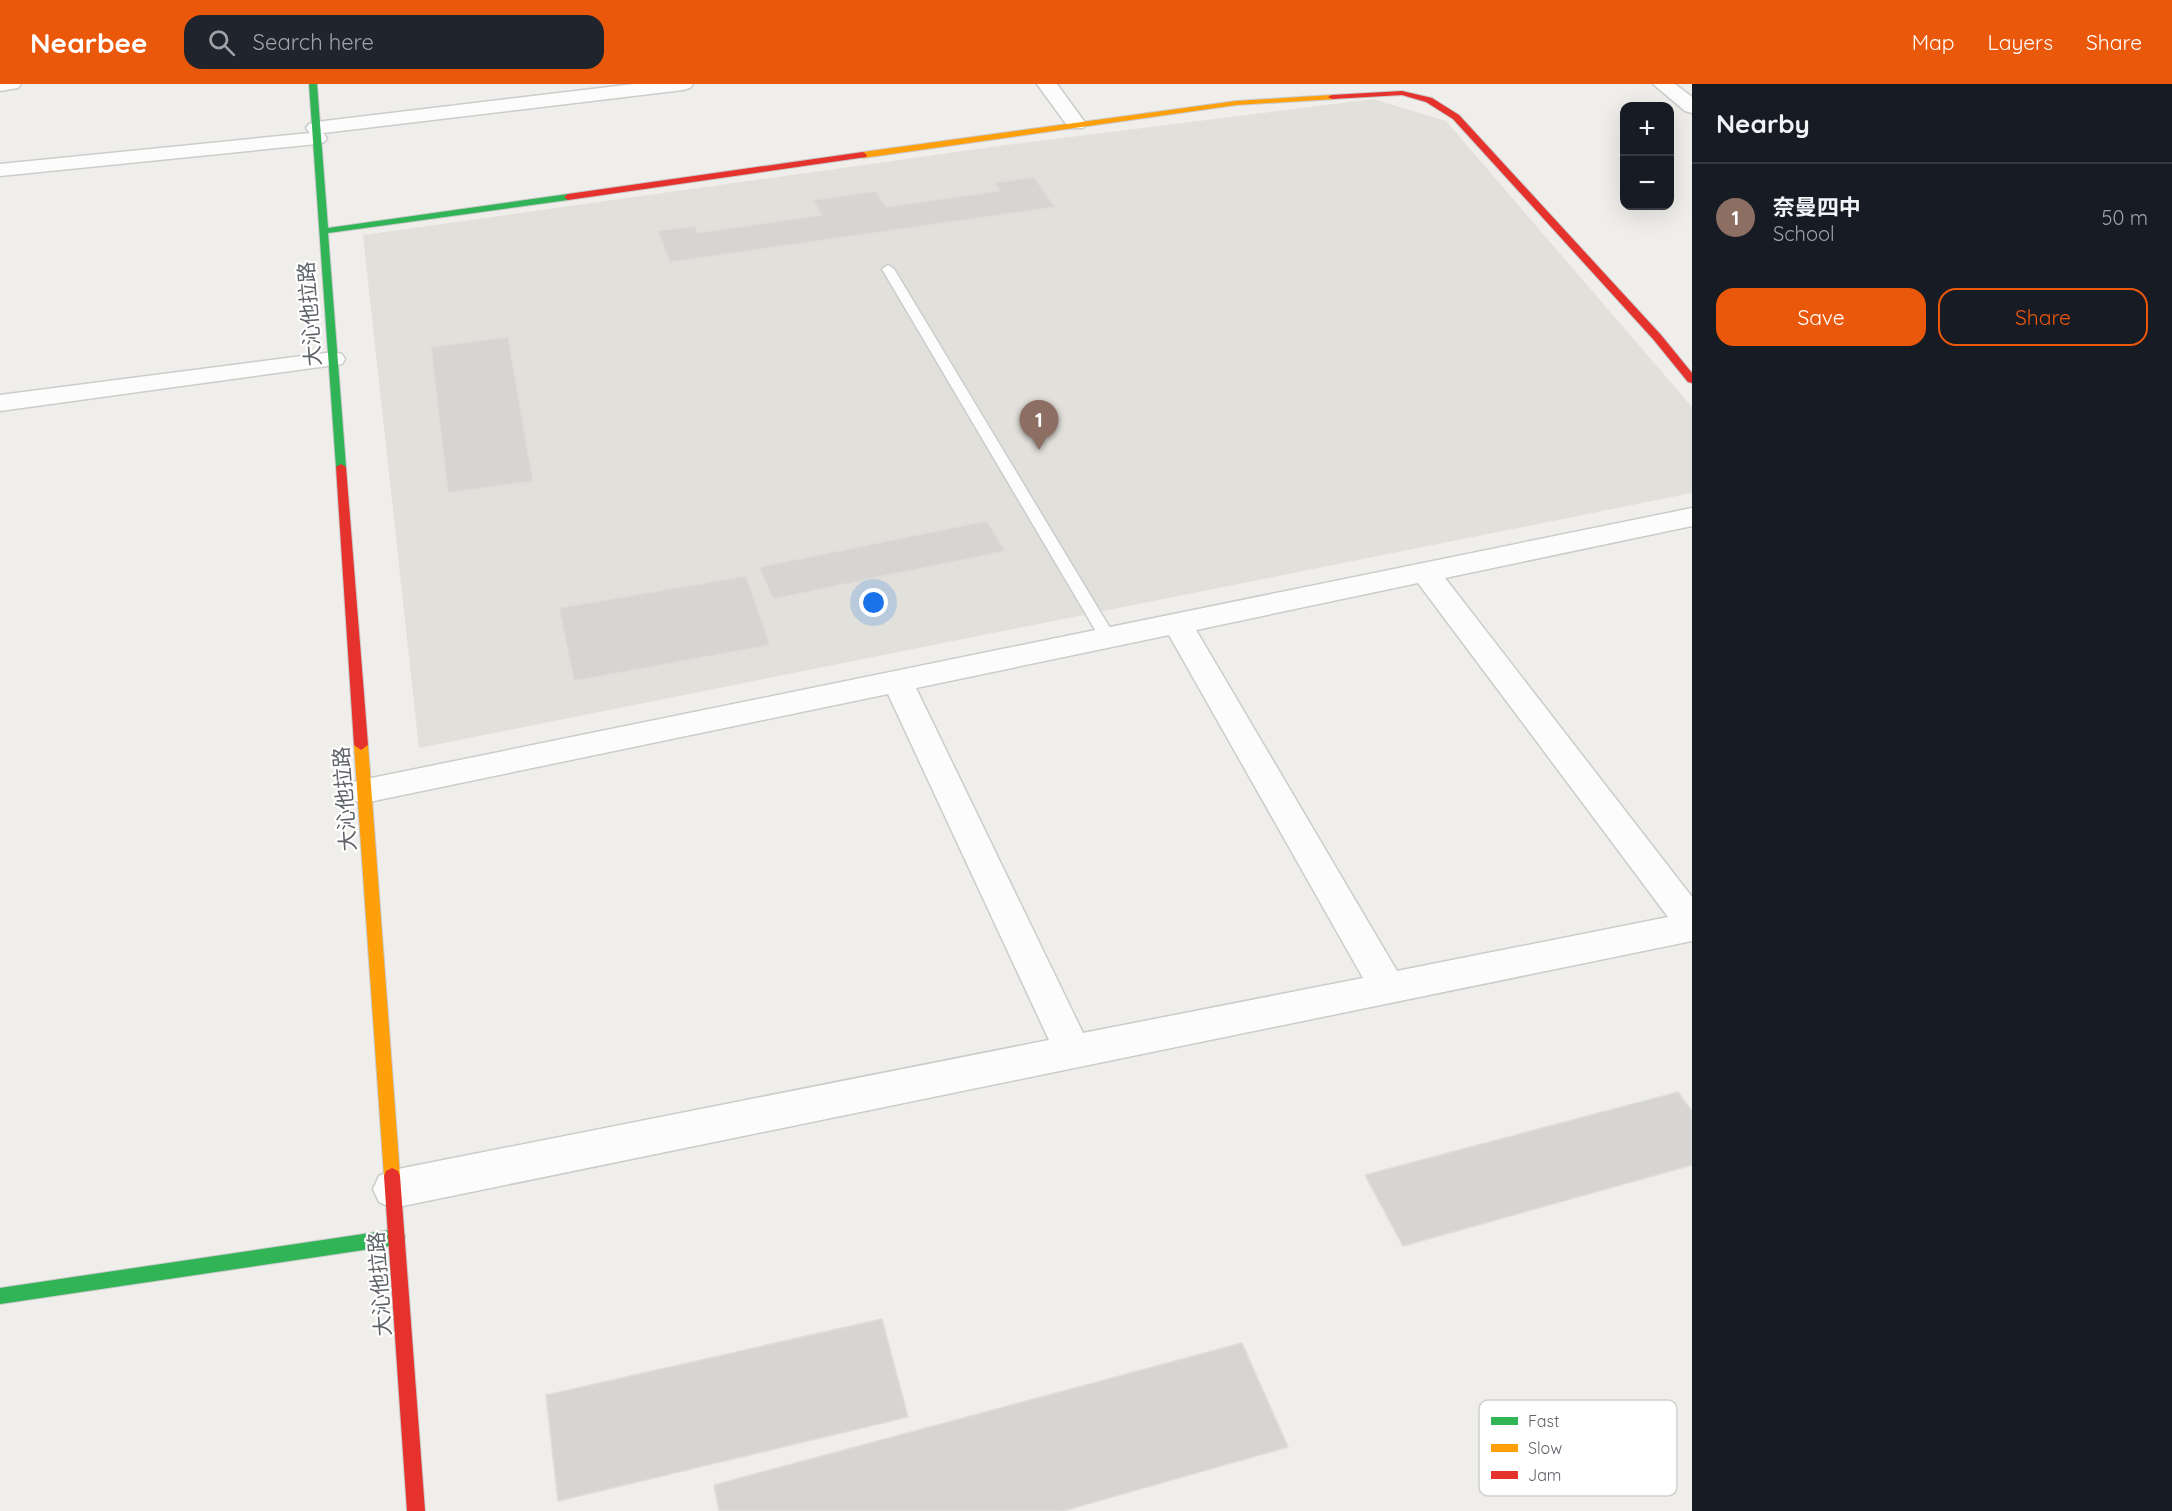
<!DOCTYPE html>
<meta charset="utf-8">
<style>
body{margin:0;font-family:Quicksand,"Noto Sans SC",sans-serif;background:#20242c;color:#f1f3f6}
.controls{position:absolute;right:18px;top:18px;display:grid;overflow:hidden;border-radius:12px;box-shadow:0 6px 24px #0002}
.controls button{width:54px;height:54px;display:grid;place-items:center;padding:0;border:0;border-bottom:2px solid #363941;background:#171b24;color:#f1f3f6;font:30px sans-serif}
.you{position:absolute;left:874px;top:519px;width:21px;height:21px;margin:-15px;border:4px solid #fff;border-radius:50%;background:#1a73e8;box-shadow:0 0 0 9px #1a73e833}
.badge{display:grid;place-items:center;width:39px;height:39px;border-radius:50%;background:#ea580c;color:#fff;font-size:20px;font-weight:700}
.pin{position:absolute;translate:-50% -50px;filter:drop-shadow(0 2px 3px #0008)}
.pin::after{content:'';position:absolute;top:32px;width:21px;height:18px;background:inherit;clip-path:polygon(0 0,100% 0,50% 100%)}
.list{margin:0;padding:0;list-style:none}
h2{display:flex;justify-content:space-between;align-items:center;height:78px;margin:0;padding:0 24px;font-size:26px}
h2 small{font-size:20px;font-weight:400;color:#9ea1a6}
.list li{display:grid;grid-template-columns:39px 1fr auto;gap:18px;align-items:center;box-sizing:border-box;height:108px;padding:0 24px;border-top:2px solid #363941}
.list b{display:block;font-size:22px;white-space:nowrap}
.list p{margin:0;font-size:20px;white-space:nowrap;color:#9ea1a6}
.list em{font-size:20px;font-style:normal;color:#9ea1a6}
.actions{display:flex;gap:12px;padding:18px 24px}
.actions a{flex:1;padding:14px 0;border:2px solid #ea580c;border-radius:18px;text-align:center;font-size:21px;color:#ea580c}
.actions .main{background:#ea580c;color:#fff}
.icon{flex:none;width:33px;height:33px;fill:none;stroke:currentColor;stroke-width:2;stroke-linecap:round;stroke-linejoin:round}
.map{position:relative;flex:none;width:1692px;height:1427px;overflow:hidden}
header{display:flex;align-items:center;gap:36px;box-sizing:border-box;height:84px;padding:0 30px;background:#ea580c;color:#fff}
header strong{font-size:28px}
nav{display:flex;gap:33px;margin-inline-start:auto;font-size:21px}
.search{width:420px;height:54px;background:#20242c;display:flex;align-items:center;gap:15px;box-sizing:border-box;padding:0 21px;border-radius:18px;color:#9ea1a6;font-size:22px}
main{display:flex}
aside{flex:1;background:#171b24}
.map>svg:first-child{display:block}
</style>
<header>
<strong>Nearbee</strong>
<div class="search"><svg class="icon" aria-label="search" viewBox="0 0 24 24"><circle cx="10" cy="10" r="6"/><path d="M15 15l6 6"/></svg>Search here</div>
<nav><a>Map</a><a>Layers</a><a>Share</a></nav>
</header>
<main>
<div class="map">
<svg width="1692" height="1427" viewBox="0 0 1692 1427">
<rect width="100%" height="100%" fill="#efeeea"/>
<path fill="#e2e0da" d="M1373,15L1446,37L1692,323V409L419,664L363,151L1006,61Z"/>
<path fill="#d6d5d3" stroke="#deddd9" stroke-width="1.5" d="M1034,93L1055,123L670,178L658,147L695,142L698,149L822,131L813,116L876,107L886,123L1000,107L995,99Z
M508,253L533,397L448,409L431,263Z
M987,437L1005,467L773,515L759,483Z
M746,492L770,561L574,597L559,524Z
M1678,1008L1692,1027V1081L1403,1162L1365,1091Z
M882,1235L908,1333L558,1417L546,1311Z
M1242,1259L1288,1363L1063,1427H719L714,1401Z"/>
<g fill="none" stroke-linecap="round" stroke-linejoin="round">
<g stroke="#cbcccc" stroke-width="3">
<path id="lane" d="M888,181L894,185L1116,554L1114,558H1102L1100,554L882,185Z"/>
</g>
<g stroke="#cbcccc" stroke-width="3">
<path id="street" d="M0,0H21L18,4L0,7Z
M634,0H693L690,4L683,6L323,49L327,54L324,58L317,60L0,92V80L310,49L306,44L309,40L316,38Z
M1037,0H1057L1086,40L1083,44H1069Z
M1653,0H1675L1692,13V29L1685,27Z
M333,268L342,270L345,275L342,280L0,327V311Z
M1692,424V442L1445,494L1692,813V857L393,1124L379,1118L373,1105L379,1092L393,1086L1049,956L888,610L364,719L352,716L348,707L352,698ZM1418,499L1668,833L1397,887L1196,546ZM1169,551L1363,894L1083,949L916,604Z"/>
</g>
<g stroke="#cacacb" stroke-width="2">
<path id="fast" d="M309,0H317L328,144L568,110L572,113L568,116L328,149L346,383L341,386L336,383Z
M397,1145L403,1147L405,1153L403,1159L397,1161L0,1220V1204Z"/>
</g>
<g stroke="#cacacb" stroke-width="2">
<path id="slow" d="M1332,11H1335V15L1236,21L863,74L859,71L863,68L1236,17Z
M361,656L368,661L400,1092L398,1097L392,1100L386,1097L384,1092L354,661Z"/>
</g>
<g stroke="#cacacb" stroke-width="2">
<path id="jam" d="M1402,7L1432,14L1459,31L1661,251L1692,289V299L1688,298L1653,255L1453,35L1426,18L1402,11L1332,15L1328,13L1332,11Z
M863,68L867,71L866,73L568,116L564,113L568,110Z
M341,380L346,383L368,661L361,666L354,661L336,383Z
M392,1084L398,1087L400,1092L425,1427H407L384,1092L386,1087Z"/>
</g>
<use href="#lane" fill="#fdfcfc" fill-rule="evenodd"/>
<use href="#street" fill="#fdfcfc" fill-rule="evenodd"/>
<use href="#fast" fill="#30b455" fill-rule="evenodd"/>
<use href="#slow" fill="#ff9f0a" fill-rule="evenodd"/>
<use href="#jam" fill="#e5322d" fill-rule="evenodd"/>
</g>
<g text-anchor="middle" dominant-baseline="central" stroke-width="4.5" stroke-linejoin="round" paint-order="stroke">
<g font-size="21" fill="#5f6368" stroke="#fff">
<text transform="translate(309 230) rotate(-94)">大沁他拉路</text>
<text transform="translate(344 715) rotate(-94)">大沁他拉路</text>
<text transform="translate(379 1200) rotate(-94)">大沁他拉路</text>
</g>
</g>
<rect x="1479" y="1316" width="198" height="96" rx="9" fill="#fff" stroke="#cfd0d2" stroke-width="1.5"/>
<rect x="1491" y="1333" width="27" height="8" fill="#30b455"/>
<rect x="1491" y="1360" width="27" height="8" fill="#ff9f0a"/>
<rect x="1491" y="1387" width="27" height="8" fill="#e5322d"/>
<g font-size="16" fill="#5f6368">
<text x="1528" y="1343">Fast</text>
<text x="1528" y="1370">Slow</text>
<text x="1528" y="1397">Jam</text>
</g>
</svg>
<div class="controls">
<button>+</button>
<button>−</button>
</div>
<div class="you"></div>
<div class="pin badge" style="left:1039px;top:366px;background:#8d6e63">1</div>
</div>
<aside>
<h2>Nearby<small></small></h2>
<ul class="list">
<li><span class="badge" style="background:#8d6e63">1</span><div><b>奈曼四中</b><p>School</p></div><em>50 m</em></li>
</ul>
<div class="actions"><a class="main">Save</a><a>Share</a></div>
</aside>
</main>
